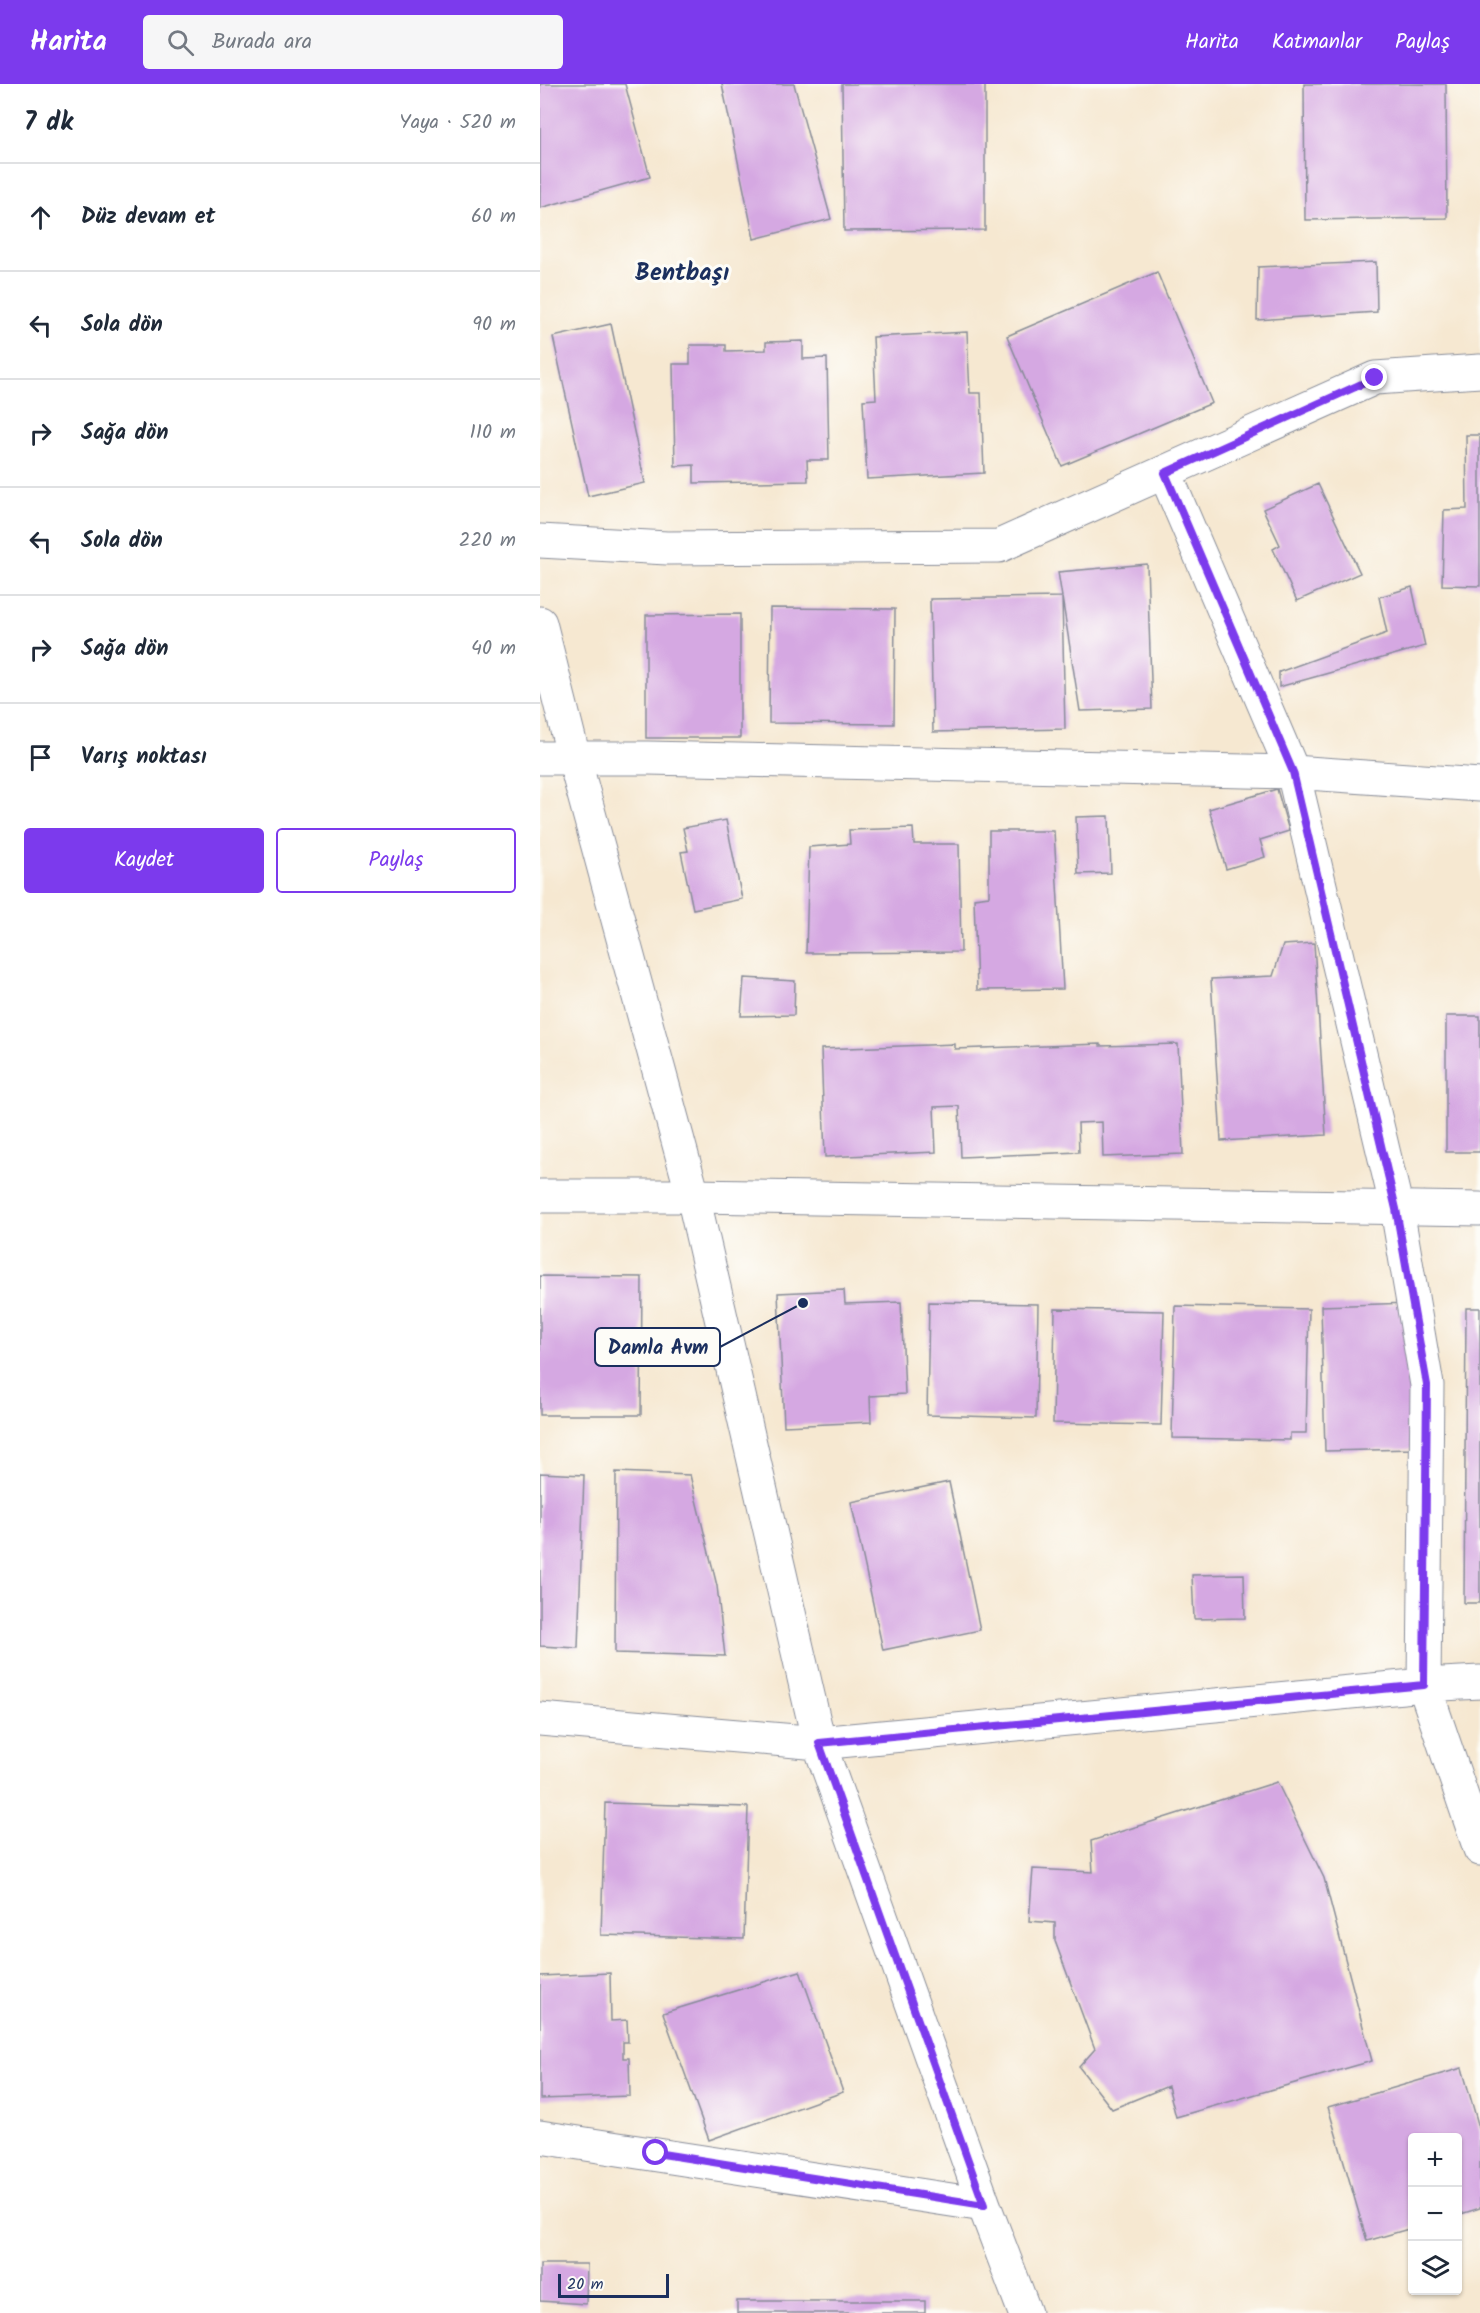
<!DOCTYPE html>
<html lang="tr">
<meta charset="utf-8">
<style>
body{margin:0;font-family:Kalam,sans-serif;background:#f6f6f7;color:#1f2937}
.controls{position:absolute;right:18px;bottom:18px;display:grid;overflow:hidden;border-radius:6px;box-shadow:0 2px 4px #0004}
.controls button{width:54px;height:54px;display:grid;place-items:center;padding:0;border:0;border-bottom:2px solid #e0e1e3;background:#fff;color:#1f2937;font:30px sans-serif}
.scale{position:absolute;left:18px;bottom:15px;width:111px;box-sizing:border-box;padding-left:6px;border:3px solid #1b2f5e;border-top:0;font-size:16px;line-height:21px;white-space:nowrap;color:#1b2f5e;-webkit-text-stroke:4px #fdfcf7;paint-order:stroke}
.stop{position:absolute;width:18px;height:18px;margin:-14px;border:4px solid #7c3aed;border-radius:50%;background:#fff}
.stop.end{background:#7c3aed;border-color:#fff;box-shadow:0 2px 6px #0008}
.list{margin:0;padding:0;list-style:none}
h2{display:flex;justify-content:space-between;align-items:center;height:78px;margin:0;padding:0 24px;font-size:26px}
h2 small{font-size:20px;font-weight:400;color:#747a83}
.list li{display:grid;grid-template-columns:39px 1fr auto;gap:18px;align-items:center;box-sizing:border-box;height:108px;padding:0 24px;border-top:2px solid #e0e1e3}
.list b{display:block;font-size:22px;white-space:nowrap}
.list em{font-size:20px;font-style:normal;color:#747a83}
.actions{display:flex;gap:12px;padding:18px 24px}
.actions a{flex:1;padding:14px 0;border:2px solid #7c3aed;border-radius:6px;text-align:center;font-size:21px;color:#7c3aed}
.actions .main{background:#7c3aed;color:#fff}
.icon{flex:none;width:33px;height:33px;fill:none;stroke:currentColor;stroke-width:2;stroke-linecap:round;stroke-linejoin:round}
.map{position:relative;flex:none;width:940px;height:2229px;overflow:hidden}
header{display:flex;align-items:center;gap:36px;box-sizing:border-box;height:84px;padding:0 30px;background:#7c3aed;color:#fff}
header strong{font-size:28px}
nav{display:flex;gap:33px;margin-inline-start:auto;font-size:21px}
.search{width:420px;height:54px;background:#f6f6f7;display:flex;align-items:center;gap:15px;box-sizing:border-box;padding:0 21px;border-radius:6px;color:#747a83;font-size:22px}
main{display:flex}
aside{flex:1;background:#fff}
.map>svg:first-child{display:block}
</style>
<header>
<strong>Harita</strong>
<div class="search"><svg class="icon" aria-label="search" viewBox="0 0 24 24"><circle cx="10" cy="10" r="6"/><path d="M15 15l6 6"/></svg>Burada ara</div>
<nav><a>Harita</a><a>Katmanlar</a><a>Paylaş</a></nav>
</header>
<main>
<aside>
<h2>7 dk<small>Yaya · 520 m</small></h2>
<ul class="list">
<li><svg class="icon" aria-label="ahead" viewBox="0 0 24 24"><path d="M12 20V5M6 11l6-6 6 6"/></svg><div><b>Düz devam et</b></div><em>60 m</em></li>
<li><svg class="icon" aria-label="left" viewBox="0 0 24 24"><path d="M17 20v-9H6M10 6l-5 5 5 5"/></svg><div><b>Sola dön</b></div><em>90 m</em></li>
<li><svg class="icon" aria-label="right" viewBox="0 0 24 24"><path d="M7 20v-9h11M14 6l5 5-5 5"/></svg><div><b>Sağa dön</b></div><em>110 m</em></li>
<li><svg class="icon" aria-label="left" viewBox="0 0 24 24"><path d="M17 20v-9H6M10 6l-5 5 5 5"/></svg><div><b>Sola dön</b></div><em>220 m</em></li>
<li><svg class="icon" aria-label="right" viewBox="0 0 24 24"><path d="M7 20v-9h11M14 6l5 5-5 5"/></svg><div><b>Sağa dön</b></div><em>40 m</em></li>
<li><svg class="icon" aria-label="arrive" viewBox="0 0 24 24"><path d="M6 21V4h12l-3 4 3 4H6"/></svg><div><b>Varış noktası</b></div></li>
</ul>
<div class="actions"><a class="main">Kaydet</a><a>Paylaş</a></div>
</aside>
<div class="map">
<svg width="940" height="2229" viewBox="0 0 940 2229">
<rect width="100%" height="100%" fill="#fdfcf7"/>
<filter id="ink" filterUnits="userSpaceOnUse"><feTurbulence type="fractalNoise" baseFrequency=".0167" numOctaves="2"/><feDisplacementMap in="SourceGraphic" scale="12" xChannelSelector="R" yChannelSelector="G"/><feConvolveMatrix kernelMatrix="1 2 1 2 8 2 1 2 1" color-interpolation-filters="sRGB"/></filter>
<filter id="wash" filterUnits="userSpaceOnUse"><feTurbulence type="fractalNoise" baseFrequency=".008" numOctaves="4" result="noise"/><feDisplacementMap in="SourceGraphic" scale="24" xChannelSelector="R" yChannelSelector="G"/><feGaussianBlur stdDeviation="1.35" result="paint"/><feColorMatrix in="noise" values="0 0 0 0 0 0 0 0 0 0 0 0 0 0 0 0 0 1.4 0 .05"/><feComposite in="paint" operator="in"/></filter>
<g filter="url(#wash)">
<rect width="100%" height="100%" fill="#f6e8d1"/>
<g id="blocks">
<path fill="#d5a8e2" d="M0,0H85L110,93L0,124Z
M182,0H254L291,135L214,155Z
M302,0H445V146L304,147Z
M764,0H906L907,134L765,136Z
M836,178L837,228L717,236L718,183Z
M617,188L672,319L522,382L467,252Z
M71,240L105,399L48,412L13,253Z
M427,248L430,309H441L444,389L327,395L323,316L336,315L333,253Z
M263,257V275L287,274L289,376H267L268,397L154,399V381L135,382L133,280H150V261H186V267L226,266V258Z
M926,351H940V502L902,501L904,426L927,425Z
M778,400L820,489L757,517L733,465L740,461L723,425Z
M607,480L612,625L540,627L522,513L525,645L393,648L390,515L522,513L518,488Z
M872,503L885,562L739,603V588L847,549L839,513Z
M230,524L355,525L354,640L229,639Z
M200,530V654H106V531Z
M737,705L749,747L720,756L725,773L686,785L669,725Z
M569,732L571,789L538,790L536,733Z
M186,736L202,815L153,825L141,768L148,767L143,744Z
M373,744L374,760H419L421,868L266,869L269,763L310,760L309,746Z
M449,747H514L523,905L437,906L434,814L449,812Z
M774,859L786,1051L681,1057L671,895L733,892L743,861Z
M204,894L255,897L254,931L201,932Z
M906,932H940V1068H906Z
M415,960V965L560,960V962L638,960L643,1070L563,1073L562,1038L538,1039L539,1068L421,1073L419,1022L394,1023L396,1068L285,1073L281,965Z
M0,1192L102,1193L101,1331H0Z
M304,1206L305,1220L361,1218L365,1310L330,1312L331,1338L244,1342L238,1209Z
M389,1218L498,1220L496,1334L387,1331Z
M870,1219L874,1365L785,1367L781,1222Z
M635,1222L769,1225L766,1349H750V1356L632,1354Z
M926,1224H940V1519H924Z
M515,1225L624,1227L621,1341L513,1339Z
M76,1388L150,1391L177,1502L185,1572L75,1569Z
M0,1389L44,1391L38,1564L0,1562Z
M409,1398L440,1546L343,1566L311,1418Z
M704,1490L705,1534L654,1535L652,1491Z
M737,1698L784,1794L832,1977L636,2033L628,2002L572,2025L539,1983L555,1965L515,1857V1839L489,1837L493,1785L553,1788L551,1757Z
M65,1719L208,1723L204,1855L61,1851Z
M260,1887L303,2008L169,2056L123,1929Z
M70,1889L71,1937L87,1936L88,1958H83V1974H89L90,2012L0,2015V1892Z
M922,1984L940,2047V2124L918,2131V2054H872V2144L827,2157L788,2023Z
M0,2180H47L46,2220L0,2217Z
M197,2217H385V2229H197Z"/>
</g>
</g>
<g filter="url(#ink)">
<use href="#blocks" fill-opacity="0" stroke="#888c98" stroke-width="1.5"/>
<g fill="none" stroke-linecap="round" stroke-linejoin="round">
<g stroke="#888c98" stroke-width="35">
<path id="street" d="M625,389L753,688L857,1125L887,1301L884,1601L940,1765
M0,457L127,464L459,462L835,294L940,287
M0,539L34,674L153,1112L279,1659L444,2121L485,2229
M0,674H108L753,688L940,701
M0,1635L279,1659L884,1601L940,1598
M0,2053L444,2121"/>
</g>
<g stroke="#888c98" stroke-width="35">
<path id="secondary" d="M0,1112H153L940,1125"/>
</g>
<use href="#street" stroke="#fff" stroke-width="33"/>
<use href="#secondary" stroke="#fff" stroke-width="33"/>
</g>
</g>
<g fill="none" stroke-linecap="round" stroke-linejoin="round" filter="url(#ink)">
<path stroke="#7c3aed" stroke-width="8" d="M116,2069L444,2121L279,1659L884,1601L887,1301L856,1125L753,688L625,389L835,294"/>
</g>
<g text-anchor="middle" dominant-baseline="central" stroke-width="6" stroke-linejoin="round" paint-order="stroke">
<g font-size="24" font-weight="bold" fill="#1b2f5e" stroke="#fdfcf7">
<text x="142" y="189">Bentbaşı</text>
</g>
</g>
<path fill="none" stroke="#1b2f5e" stroke-width="2" d="M263 1219L180 1263"/>
<circle fill="#1b2f5e" stroke="#fdfcf7" stroke-width="2" cx="263" cy="1219" r="6"/>
<rect fill="#fdfcf7" stroke="#1b2f5e" stroke-width="2" x="55" y="1244" width="125" height="38" rx="6"/>
<g font-size="20" text-anchor="middle" font-weight="bold" fill="#1b2f5e">
<text x="118" y="1270">Damla Avm</text>
</g>
</svg>
<div class="controls">
<button>+</button>
<button>−</button>
<button><svg class="icon" aria-label="layers" viewBox="0 0 24 24"><path d="M12 4l9 5-9 5-9-5zM3 14l9 5 9-5"/></svg></button>
</div>
<div class="scale">20 m</div>
<div class="stop" style="left:116px;top:2069px"></div>
<div class="stop end" style="left:835px;top:294px"></div>
</div>
</main>
